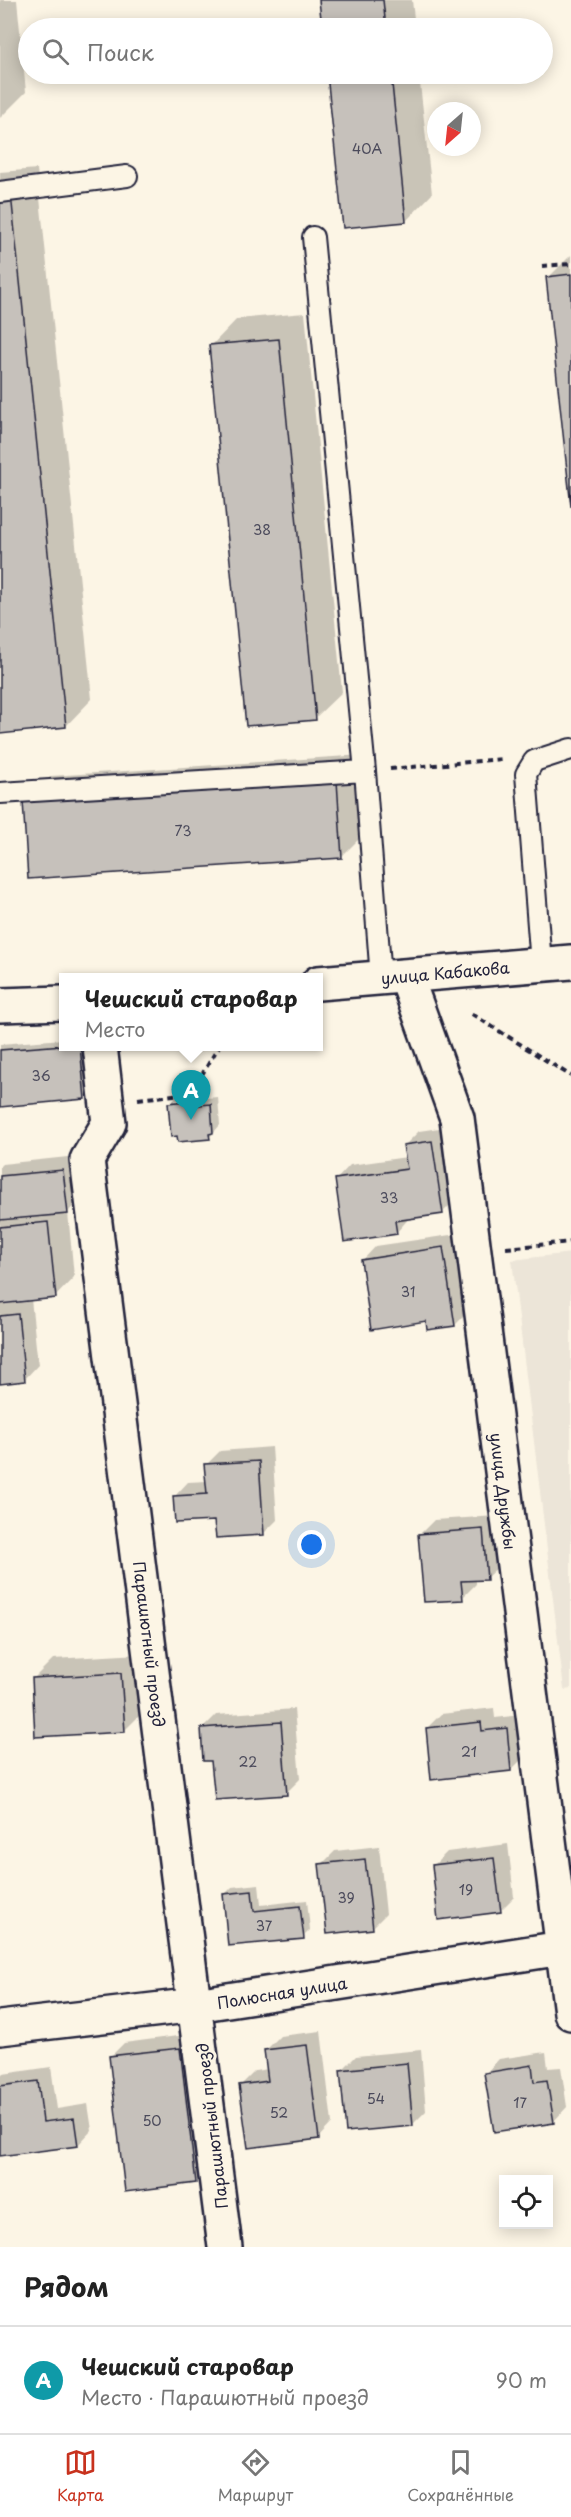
<!DOCTYPE html>
<html lang="ru">
<meta charset="utf-8">
<style>
body{margin:0;font-family:"Playpen Sans",sans-serif;background:#f2f2f2;color:#222}
.controls{position:absolute;right:18px;bottom:18px;display:grid;overflow:hidden;border-radius:0px;box-shadow:0 3px 15px #0003}
.controls button{width:54px;height:54px;display:grid;place-items:center;padding:0;border:0;border-bottom:2px solid #e0e0e0;background:#fff;color:#222;font:30px sans-serif}
.compass{position:absolute;left:427px;top:102px;width:54px;height:54px;border-radius:50%;background:#fff;box-shadow:0 3px 15px #0003;rotate:207deg}
.you{position:absolute;left:312px;top:1545px;width:21px;height:21px;margin:-15px;border:4px solid #fff;border-radius:50%;background:#1a73e8;box-shadow:0 0 0 9px #1a73e833}
.badge{display:grid;place-items:center;width:39px;height:39px;border-radius:50%;background:#c8321e;color:#fff;font-size:20px;font-weight:700}
.pin{position:absolute;translate:-50% -50px;filter:drop-shadow(0 2px 3px #0008)}
.pin::after{content:'';position:absolute;top:32px;width:21px;height:18px;background:inherit;clip-path:polygon(0 0,100% 0,50% 100%)}
.popup{position:absolute;left:59px;top:973px;width:264px;height:78px;box-sizing:border-box;display:grid;place-content:center;border-radius:0px;background:#fff;filter:drop-shadow(0 2px 4px #0005);font-size:20px;white-space:nowrap;color:#767676}
.popup b{font-size:22px;color:#222}
.popup::after{content:'';position:absolute;left:50%;top:100%;margin-left:-12px;border:12px solid transparent;border-top-color:#fff}
.list{margin:0;padding:0;list-style:none}
h2{display:flex;justify-content:space-between;align-items:center;height:78px;margin:0;padding:0 24px;font-size:26px}
h2 small{font-size:20px;font-weight:400;color:#767676}
.list li{display:grid;grid-template-columns:39px 1fr auto;gap:18px;align-items:center;box-sizing:border-box;height:108px;padding:0 24px;border-top:2px solid #e0e0e0}
.list b{display:block;font-size:22px;white-space:nowrap}
.list p{margin:0;font-size:20px;white-space:nowrap;color:#767676}
.list em{font-size:20px;font-style:normal;color:#767676}
.icon{flex:none;width:33px;height:33px;fill:none;stroke:currentColor;stroke-width:2;stroke-linecap:round;stroke-linejoin:round}
.map{position:relative;flex:none;width:571px;height:2247px;overflow:hidden}
.search{position:absolute;background:#fff;box-shadow:0 3px 15px #0003;left:18px;right:18px;top:18px;height:66px;display:flex;align-items:center;gap:15px;box-sizing:border-box;padding:0 21px;border-radius:33px;color:#767676;font-size:22px}
.sheet{height:186px;background:#fff}
nav{display:flex;justify-content:space-around;align-items:center;box-sizing:border-box;height:84px;border-top:2px solid #e0e0e0;background:#fff;font-size:16px;color:#767676}
nav a{display:grid;justify-items:center;gap:3px}
nav .on{color:#c8321e}
.map>svg:first-child{display:block}
</style>
<div class="map">
<svg width="571" height="2247" viewBox="0 0 571 2247">
<rect width="100%" height="100%" fill="#fcf5e5"/>
<filter id="ink" filterUnits="userSpaceOnUse"><feTurbulence type="fractalNoise" baseFrequency=".0167" numOctaves="2"/><feDisplacementMap in="SourceGraphic" scale="12" xChannelSelector="R" yChannelSelector="G"/><feConvolveMatrix kernelMatrix="1 2 1 2 8 2 1 2 1" color-interpolation-filters="sRGB"/></filter>
<g filter="url(#ink)">
<path fill="#ece5d8" d="M571,1253V1689L564,1690L512,1260Z"/>
<path fill="#0003" fill-rule="evenodd" d="M0,0H17L26,92L0,118Z
M321,0H412L415,28H324Z
M328,74H419L432,194L406,221L345,227Z
M37,169L92,699L66,726L0,733V172Z
M571,255V493L548,278Z
M305,313L342,692L315,718L211,346L237,319Z
M363,755L368,830L341,857L25,802L51,776Z
M63,1039V1046H87L91,1090L84,1098L0,1105V1044Z
M193,1095L194,1099L218,1097L220,1125L209,1138L170,1103L177,1096ZM194,1099V1102L175,1103V1100Z
M446,1127L456,1199L442,1213L410,1217L396,1233L336,1180L350,1165L407,1157L405,1145L419,1131Z
M77,1156L81,1198L68,1212L74,1277L55,1297L31,1299L38,1365L24,1380L0,1382V1166L2,1164Z
M457,1234L469,1311L455,1325L362,1261L376,1246Z
M272,1447L277,1520L263,1534L216,1519L174,1497L188,1482L207,1481L206,1465L220,1451Z
M497,1516L501,1564L486,1578L476,1579V1584L462,1598L420,1534L434,1520Z
M140,1654L144,1711L124,1731L33,1679L53,1659Z
M494,1708L495,1718L521,1715L525,1756L511,1770L427,1728L441,1714Z
M294,1709L300,1779L286,1793L213,1759L202,1729L216,1715Z
M508,1844L514,1897L500,1911L433,1866L447,1852Z
M379,1846L386,1914L372,1928L321,1865L335,1851Z
M259,1884L261,1905L307,1900L310,1930L303,1937L230,1945L225,1894L232,1887Z
M321,2031L332,2123L318,2138L241,2085L255,2071L268,2069L266,2050L280,2036Z
M193,2034L209,2167L195,2182L110,2057L124,2043Z
M421,2050L426,2111L412,2125L342,2070L356,2056Z
M546,2052L548,2068L561,2067L567,2107L553,2122L485,2074L499,2059Z
M51,2067L57,2109L88,2104L92,2130L78,2145L0,2155V2077L3,2074Z"/>
<path fill="#c6c1bb" stroke="#22223b" stroke-width="1.5" d="M319,0H383L386,28H322Z
M327,74H391L406,222L343,228Z
M11,194L66,727L0,734V195Z
M571,274V507L546,277Z
M279,339L316,720L246,726L209,345Z
M337,781L342,858L28,879L23,801Z
M63,1045L80,1046L85,1099L0,1107V1050Z
M186,1101L187,1106L211,1104L213,1133L209,1134L210,1139L178,1142L177,1136L171,1137L168,1103Z
M432,1141L443,1214L395,1221L397,1234L344,1242L335,1179L407,1169L403,1145Z
M63,1170L68,1214L0,1220V1176Z
M48,1222L56,1298L0,1304V1227Z
M443,1247L455,1326L427,1330L426,1321L371,1330L361,1260Z
M18,1314L25,1381L0,1384V1316Z
M259,1461L264,1535L216,1538L214,1521L175,1523L173,1496L207,1494L204,1464Z
M483,1529L487,1580L461,1581L463,1600L424,1602L418,1534Z
M121,1673L125,1732L35,1737L32,1678Z
M281,1722L287,1795L215,1800L211,1761H203L201,1728Z
M481,1722L482,1731L507,1728L511,1771L431,1780L426,1728Z
M494,1858L501,1912L438,1920L432,1865Z
M365,1859L373,1929L327,1934L319,1864Z
M252,1891L254,1911L300,1906L304,1939L228,1946L223,1894Z
M307,2045L319,2139L248,2148L239,2085L268,2081L264,2050Z
M180,2048L196,2183L125,2192L109,2056Z
M407,2063L413,2126L346,2132L340,2070Z
M532,2065L534,2082L547,2080L554,2123L494,2132L484,2073Z
M38,2081L43,2122L74,2118L78,2146L0,2156V2086Z"/>
<g fill="none" stroke-linecap="round" stroke-linejoin="round">
<g stroke="#22223b" stroke-width="24">
<path id="service" d="M0,192L127,176
M313,237L365,771L381,978
M0,793L365,771
M541,964L526,774L534,761L571,749"/>
</g>
<g stroke="#22223b" stroke-width="38">
<path id="minor" d="M406,976L457,1118L571,2013
M318,983L571,962
M0,1005L63,1003
M100,1046L109,1123L87,1160L225,2247
M0,2028L196,2005L562,1948"/>
</g>
<path stroke="#22223b" stroke-width="4" stroke-dasharray="6 4.5" stroke-linecap="butt" d="M542,266L571,264
M390,769L502,759
M472,1014L571,1076
M138,1099L191,1093L219,1046
M506,1248L571,1242"/>
<use href="#service" stroke="#fcf5e5" stroke-width="20"/>
<use href="#minor" stroke="#fcf5e5" stroke-width="33"/>
</g>
</g>
<g text-anchor="middle" dominant-baseline="central" stroke-width="6" stroke-linejoin="round" paint-order="stroke">
<g font-size="14" fill="#4b4a5b">
<text x="367" y="148">40А</text>
<text x="262" y="529">38</text>
<text x="183" y="830">73</text>
<text x="41" y="1075">36</text>
<text x="389" y="1197">33</text>
<text x="408" y="1291">31</text>
<text x="469" y="1751">21</text>
<text x="248" y="1761">22</text>
<text x="466" y="1889">19</text>
<text x="346" y="1897">39</text>
<text x="264" y="1925">37</text>
<text x="376" y="2098">54</text>
<text x="520" y="2102">17</text>
<text x="279" y="2112">52</text>
<text x="152" y="2120">50</text>
</g>
<g font-size="16" fill="#22223b" stroke="#fcf5e5">
<text transform="translate(445 972) rotate(-5)">улица Кабакова</text>
<text transform="translate(504 1491) rotate(83)">улица Дружбы</text>
<text transform="translate(150 1644) rotate(83)">Парашютный проезд</text>
<text transform="translate(282 1992) rotate(-9)">Полюсная улица</text>
<text transform="translate(211 2126) rotate(-97)">Парашютный проезд</text>
</g>
</g>
</svg>
<div class="controls">
<button><svg class="icon" aria-label="locate" viewBox="0 0 24 24"><circle cx="12" cy="12" r="6"/><path d="M12 2v4M12 18v4M2 12h4M18 12h4"/></svg></button>
</div>
<svg class="compass" viewBox="-18 -18 36 36"><path d="M0-13l5 13h-10z" fill="#e53935"/><path d="M0 13l5-13h-10z" fill="#767676"/></svg>
<div class="you"></div>
<div class="pin badge" style="left:191px;top:1120px;background:#0f9aa8">A</div>
<div class="popup"><b>Чешский старовар</b>Место</div>
<div class="search"><svg class="icon" aria-label="search" viewBox="0 0 24 24"><circle cx="10" cy="10" r="6"/><path d="M15 15l6 6"/></svg>Поиск</div>
</div>
<section class="sheet">
<h2>Рядом<small></small></h2>
<ul class="list">
<li><span class="badge" style="background:#0f9aa8">A</span><div><b>Чешский старовар</b><p>Место · Парашютный проезд</p></div><em>90 m</em></li>
</ul>
</section>
<nav>
<a class="on"><svg class="icon" aria-label="map" viewBox="0 0 24 24"><path d="M3 6l6-2 6 2 6-2v14l-6 2-6-2-6 2zM9 4v14M15 6v14"/></svg>Карта</a>
<a><svg class="icon" aria-label="directions" viewBox="0 0 24 24"><path d="M12 3l9 9-9 9-9-9zM9 14v-3h6M13 9l2 2-2 2"/></svg>Маршрут</a>
<a><svg class="icon" aria-label="saved" viewBox="0 0 24 24"><path d="M7 4h10v16l-5-4-5 4z"/></svg>Сохранённые</a>
</nav>
